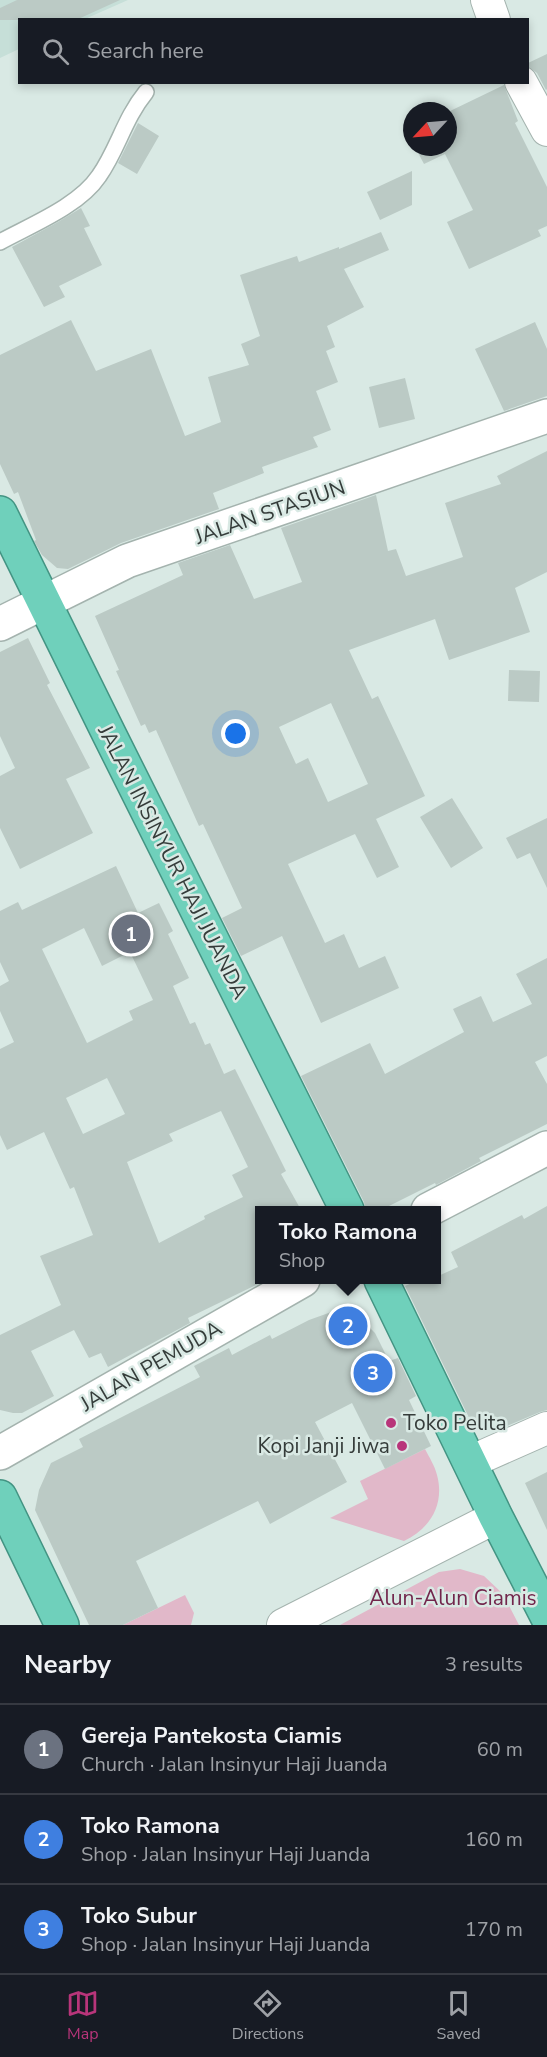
<!DOCTYPE html>
<meta charset="utf-8">
<style>
body{margin:0;font-family:"Nunito Sans",sans-serif;background:#20242c;color:#f1f3f6}
.compass{position:absolute;left:403px;top:102px;width:54px;height:54px;border-radius:50%;background:#171b24;box-shadow:0 3px 9px #0003;rotate:244deg}
.you{position:absolute;left:236px;top:734px;width:21px;height:21px;margin:-15px;border:4px solid #fff;border-radius:50%;background:#1a73e8;box-shadow:0 0 0 9px #1a73e833}
.badge{display:grid;place-items:center;width:39px;height:39px;border-radius:50%;background:#b8357a;color:#fff;font-size:20px;font-weight:700}
.pin{position:absolute;translate:-50% -50%;border:3px solid #fff;box-shadow:0 2px 6px #0006}
.popup{position:absolute;left:255px;top:1206px;width:186px;height:78px;box-sizing:border-box;display:grid;place-content:center;border-radius:0px;background:#171b24;filter:drop-shadow(0 2px 4px #0005);font-size:20px;white-space:nowrap;color:#9ea1a6}
.popup b{font-size:22px;color:#f1f3f6}
.popup::after{content:'';position:absolute;left:50%;top:100%;margin-left:-12px;border:12px solid transparent;border-top-color:#171b24}
.list{margin:0;padding:0;list-style:none}
h2{display:flex;justify-content:space-between;align-items:center;height:78px;margin:0;padding:0 24px;font-size:26px}
h2 small{font-size:20px;font-weight:400;color:#9ea1a6}
.list li{display:grid;grid-template-columns:39px 1fr auto;gap:18px;align-items:center;box-sizing:border-box;height:90px;padding:0 24px;border-top:2px solid #363941}
.list b{display:block;font-size:22px;white-space:nowrap}
.list p{margin:0;font-size:20px;white-space:nowrap;color:#9ea1a6}
.list em{font-size:20px;font-style:normal;color:#9ea1a6}
.icon{flex:none;width:33px;height:33px;fill:none;stroke:currentColor;stroke-width:2;stroke-linecap:round;stroke-linejoin:round}
.map{position:relative;flex:none;width:547px;height:1625px;overflow:hidden}
.search{position:absolute;background:#171b24;box-shadow:0 3px 9px #0003;left:18px;right:18px;top:18px;height:66px;display:flex;align-items:center;gap:15px;box-sizing:border-box;padding:0 21px;border-radius:0px;color:#9ea1a6;font-size:22px}
.sheet{height:348px;background:#171b24}
nav{display:flex;justify-content:space-around;align-items:center;box-sizing:border-box;height:84px;border-top:2px solid #363941;background:#171b24;font-size:16px;color:#9ea1a6}
nav a{display:grid;justify-items:center;gap:3px}
nav .on{color:#b8357a}
.map>svg:first-child{display:block}
</style>
<div class="map">
<svg width="547" height="1625" viewBox="0 0 547 1625">
<rect width="100%" height="100%" fill="#d9e9e4"/>
<path fill="#c6dfd8" d="M0,0H128L85,19L20,20L19,49L0,58Z"/>
<path fill="#e1b8c9" d="M425,1449C429,1457 435,1466 437,1475C445,1504 430,1529 404,1541L330,1518L368,1499L360,1481Z
M460,1569L484,1576L503,1594L519,1625H340L439,1572Z
M185,1595L194,1613L191,1625H123Z"/>
<path fill="#bbcac5" fill-rule="evenodd" d="M17,0H120L76,20H0V8Z
M547,54V89L546,90L537,73L528,66V63Z
M504,85L518,121L515,123L547,187V226L538,230L541,236L469,269L447,222L473,210L445,154L424,164L415,147H448V112Z
M138,123L159,136L137,174L118,163Z
M412,171V205L380,220L367,192Z
M81,208L90,226L84,228L102,265L59,286L65,297L44,307L12,247L58,222Z
M381,232L389,250L344,269L364,307L327,326L335,347L326,351L338,382L316,391L331,430L313,437L318,447L262,467L264,473L213,493L219,509L121,543L68,569L57,568L42,555L34,541L36,540L18,492L14,494L0,464V355L71,320L96,371L151,349L185,436L221,422L208,377L249,365L241,344L260,336L240,275L297,256L299,262L339,247V249Z
M535,322L547,349V396L504,411L475,349Z
M405,378L415,419L379,428L369,387Z
M547,451V572L515,588L530,632L449,660L435,619L349,650L372,699L378,696L425,796L376,819L399,867L377,878L355,834L288,864L325,943L344,934L359,968L385,956L399,988L321,1023L282,936L241,956L222,918L242,908L203,824L199,826L156,730L149,733L145,724L141,726L116,671L119,670L95,616L183,575L178,563L230,545L254,599L302,582L281,528L376,495L388,551L396,549L406,576L463,557L445,503L501,484L497,476ZM331,703L368,784L328,802L308,758L296,764L279,727Z
M28,638L50,683L47,685L90,768L66,779L93,833L20,869L0,828V776L15,768L0,736V652Z
M509,670L540,671L539,702L508,701Z
M452,798L483,848L451,868L420,817Z
M547,818V888L530,853L517,859L506,838Z
M116,866L138,913L159,903L173,931L168,934L189,978L173,986L190,1024L195,1022L205,1045L210,1043L224,1074L235,1069L286,1171L281,1174L301,1210H260V1283L188,1318L190,1323L108,1367L101,1353L89,1358L74,1330L31,1351L54,1396L22,1413H13L0,1410V1335L61,1305L40,1256L93,1235L74,1187L70,1189L44,1132L7,1150L0,1135V1049L14,1042L0,1011V986L9,981L0,962V911L18,902L22,910ZM84,928L102,966L130,952L153,1000L129,1011L133,1020L87,1043L42,949ZM107,1078L125,1114L83,1134L66,1098ZM221,1111L248,1167L232,1175L243,1197L204,1216L205,1219L159,1243L127,1162L173,1141L169,1134Z
M547,958V1056L535,1062L547,1084V1124L479,1158L481,1161L436,1185L435,1183L381,1210H366L364,1202L301,1076L370,1043L385,1074L464,1032L453,1009L481,996L493,1022L532,1004L516,974Z
M547,1206V1410L540,1412L502,1428L498,1420L475,1430L405,1286L419,1280H436V1277L458,1267L451,1252L522,1215L524,1219Z
M337,1310H347L356,1314L375,1333L389,1361L398,1358L416,1396L409,1400L431,1446L385,1469L352,1403L315,1422L347,1482L270,1524L258,1501L136,1561L158,1608L123,1625H89L35,1510L39,1490L51,1463L83,1447L79,1439L200,1377L194,1366L229,1348L232,1355L270,1335L272,1339L309,1320Z
M547,1472V1530L525,1483Z"/>
<g fill="none" stroke-linecap="round" stroke-linejoin="round">
<g stroke="#a4b3ae" stroke-width="18">
<path id="service" d="M0,242C31,225 79,206 99,176C118,149 124,119 146,92"/>
</g>
<g stroke="#a4b3ae" stroke-width="34">
<path id="minor" d="M487,0L494,20
M521,82L547,130
M470,1462L547,1428
M283,1625L496,1517"/>
</g>
<g stroke="#a4b3ae" stroke-width="36">
<path id="tertiary" d="M0,624L127,561L547,416
M428,1210L547,1148
M0,1453L303,1280"/>
</g>
<g stroke="#439483" stroke-width="36">
<path id="trunk" d="M0,513L110,736L347,1210
M381,1280L496,1517L547,1616
M0,1497L62,1625"/>
</g>
<use href="#service" stroke="#fff" stroke-width="15"/>
<use href="#minor" stroke="#fff" stroke-width="32"/>
<use href="#tertiary" stroke="#fff" stroke-width="33"/>
<use href="#trunk" stroke="#6fd0bb" stroke-width="33"/>
</g>
<g fill="#b8357a" stroke="#d9e9e4" stroke-width="2">
<circle cx="391" cy="1423" r="6"/>
<circle cx="402" cy="1446" r="6"/>
</g>
<g text-anchor="middle" dominant-baseline="central" stroke-width="5" stroke-linejoin="round" paint-order="stroke">
<g font-size="21" fill="#353c3a" stroke="#d9e9e4">
<text transform="translate(270 512) rotate(-19)">JALAN STASIUN</text>
<text transform="translate(173 862) rotate(63)">JALAN INSINYUR HAJI JUANDA</text>
<text transform="translate(151 1366) rotate(-30)">JALAN PEMUDA</text>
</g>
<g font-size="21" fill="#353c3a" stroke="#d9e9e4" text-anchor="start">
<text x="403" y="1423">Toko Pelita</text>
<text x="390" y="1446" text-anchor="end">Kopi Janji Jiwa</text>
</g>
<g font-size="21" fill="#72264c" stroke="#d9e9e4">
<text x="453" y="1598">Alun-Alun Ciamis</text>
</g>
</g>
</svg>
<svg class="compass" viewBox="-18 -18 36 36"><path d="M0-13l5 13h-10z" fill="#e53935"/><path d="M0 13l5-13h-10z" fill="#9ea1a6"/></svg>
<div class="you"></div>
<div class="pin badge" style="left:131px;top:934px;background:#6b7280">1</div>
<div class="pin badge" style="left:348px;top:1326px;background:#3f7fe0">2</div>
<div class="popup"><b>Toko Ramona</b>Shop</div>
<div class="pin badge" style="left:373px;top:1373px;background:#3f7fe0">3</div>
<div class="search"><svg class="icon" aria-label="search" viewBox="0 0 24 24"><circle cx="10" cy="10" r="6"/><path d="M15 15l6 6"/></svg>Search here</div>
</div>
<section class="sheet">
<h2>Nearby<small>3 results</small></h2>
<ul class="list">
<li><span class="badge" style="background:#6b7280">1</span><div><b>Gereja Pantekosta Ciamis</b><p>Church · Jalan Insinyur Haji Juanda</p></div><em>60 m</em></li>
<li><span class="badge" style="background:#3f7fe0">2</span><div><b>Toko Ramona</b><p>Shop · Jalan Insinyur Haji Juanda</p></div><em>160 m</em></li>
<li><span class="badge" style="background:#3f7fe0">3</span><div><b>Toko Subur</b><p>Shop · Jalan Insinyur Haji Juanda</p></div><em>170 m</em></li>
</ul>
</section>
<nav>
<a class="on"><svg class="icon" aria-label="map" viewBox="0 0 24 24"><path d="M3 6l6-2 6 2 6-2v14l-6 2-6-2-6 2zM9 4v14M15 6v14"/></svg>Map</a>
<a><svg class="icon" aria-label="directions" viewBox="0 0 24 24"><path d="M12 3l9 9-9 9-9-9zM9 14v-3h6M13 9l2 2-2 2"/></svg>Directions</a>
<a><svg class="icon" aria-label="saved" viewBox="0 0 24 24"><path d="M7 4h10v16l-5-4-5 4z"/></svg>Saved</a>
</nav>
